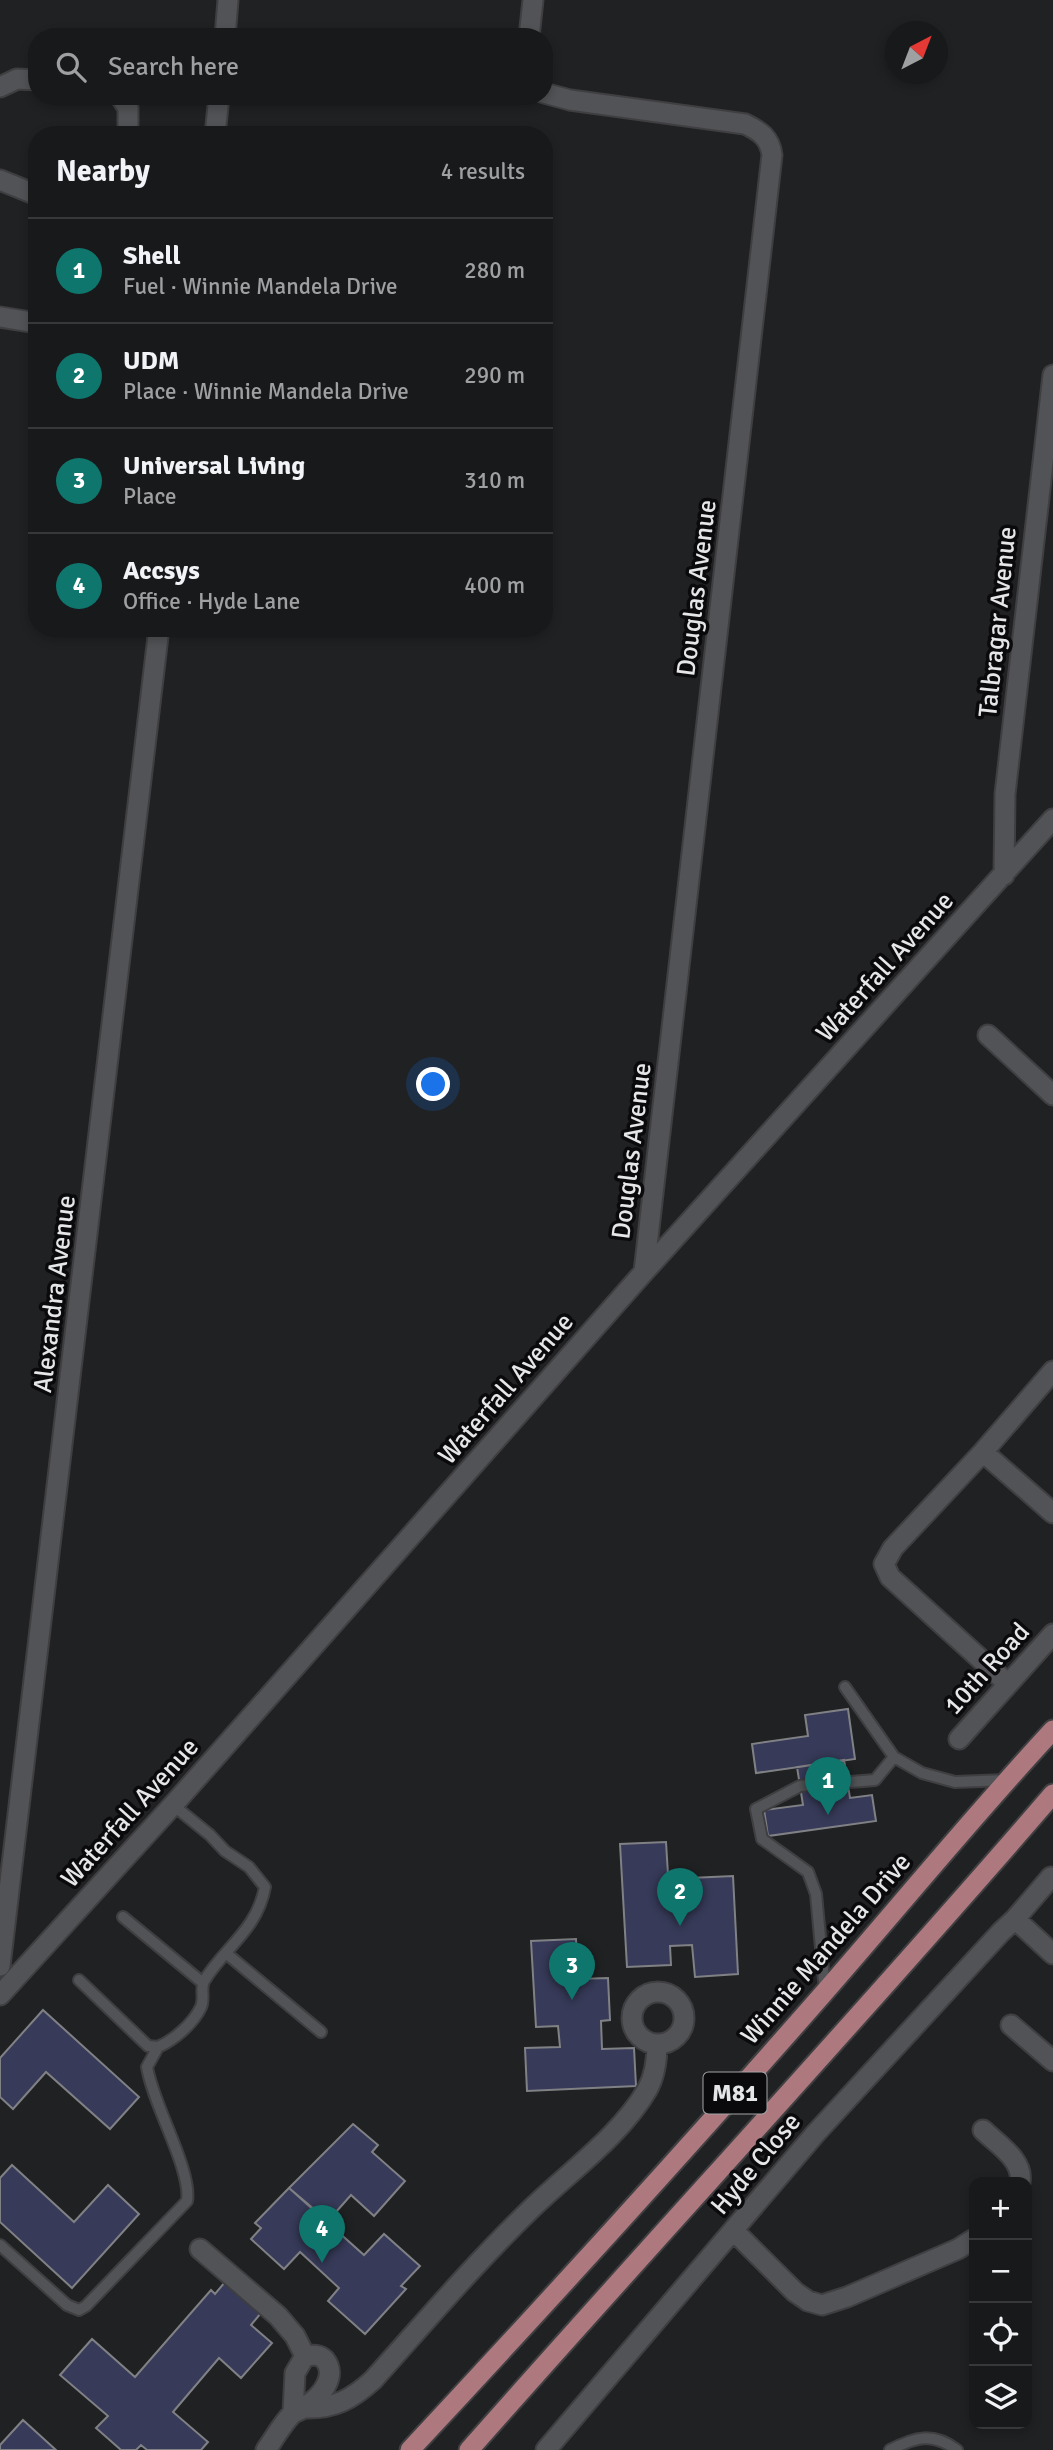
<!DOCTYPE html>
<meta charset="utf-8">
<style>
body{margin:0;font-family:Signika,sans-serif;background:#212223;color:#f1f3f6}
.controls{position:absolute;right:21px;bottom:21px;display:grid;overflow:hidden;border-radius:14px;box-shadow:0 4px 10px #0003}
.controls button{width:63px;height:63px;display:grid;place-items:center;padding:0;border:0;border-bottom:2px solid #363839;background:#18191a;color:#f1f3f6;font:35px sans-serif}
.compass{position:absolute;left:885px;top:21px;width:63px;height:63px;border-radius:50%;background:#18191a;box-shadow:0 4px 10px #0003;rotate:42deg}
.you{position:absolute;left:434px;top:1085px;width:24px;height:24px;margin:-18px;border:5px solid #fff;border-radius:50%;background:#1a73e8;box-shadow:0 0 0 10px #1a73e833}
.badge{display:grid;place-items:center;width:46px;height:46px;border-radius:50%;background:#0f766e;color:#fff;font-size:23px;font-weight:700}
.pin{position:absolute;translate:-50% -58px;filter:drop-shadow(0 2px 4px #0008)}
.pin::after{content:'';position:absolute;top:37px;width:24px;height:21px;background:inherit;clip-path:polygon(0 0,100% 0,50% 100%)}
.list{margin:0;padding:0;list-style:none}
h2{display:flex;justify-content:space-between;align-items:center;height:91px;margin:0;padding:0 28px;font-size:30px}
h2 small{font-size:23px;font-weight:400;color:#9fa0a2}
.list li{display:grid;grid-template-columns:46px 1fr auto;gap:21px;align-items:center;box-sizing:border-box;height:105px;padding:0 28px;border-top:2px solid #363839}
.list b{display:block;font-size:26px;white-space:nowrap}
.list p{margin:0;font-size:23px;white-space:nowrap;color:#9fa0a2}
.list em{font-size:23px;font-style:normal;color:#9fa0a2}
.icon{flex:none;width:38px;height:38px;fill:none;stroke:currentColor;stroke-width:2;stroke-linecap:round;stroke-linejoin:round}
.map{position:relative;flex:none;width:1053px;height:2450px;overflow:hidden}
.search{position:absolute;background:#18191a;box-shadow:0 4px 10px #0003;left:28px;top:28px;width:525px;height:77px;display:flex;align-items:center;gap:18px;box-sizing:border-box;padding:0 24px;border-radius:28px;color:#9fa0a2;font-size:26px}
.panel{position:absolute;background:#18191a;box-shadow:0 4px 10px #0003;left:28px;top:126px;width:525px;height:511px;border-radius:28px}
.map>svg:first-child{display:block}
</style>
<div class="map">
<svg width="1053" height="2450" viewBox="0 0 1053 2450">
<rect width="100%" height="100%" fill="#202123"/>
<path fill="#373a58" stroke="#808185" stroke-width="2" d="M848,1709L855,1759L756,1773L752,1744L808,1736L805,1715Z
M844,1760L850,1798L872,1795L876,1821L768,1836L764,1810L803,1805L797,1767Z
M666,1842L670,1907L691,1906L690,1878L733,1876L738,1974L695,1977L692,1945L670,1946L671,1965L627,1967L620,1844Z
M576,1939L578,1979L608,1978L610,2020L601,2021L602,2049L634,2048L636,2086L527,2091L525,2048L560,2047L558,2026L536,2027L531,1941Z
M43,2010L139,2097L110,2129L46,2072L13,2109L0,2097V2058Z
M353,2124L378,2145L372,2152L405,2181L374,2216L351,2195L328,2221L289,2188Z
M12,2165L74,2222L108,2185L139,2214L72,2288L0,2222V2178Z
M289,2188L364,2255L384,2234L420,2266L401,2286L406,2289L365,2334L328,2301L339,2288L300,2252L284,2269L251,2239L261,2228L255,2223Z
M225,2282L261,2313L251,2325L272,2343L241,2378L219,2358L173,2412L208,2442L201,2450H147L141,2445L136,2450H121L96,2428L108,2416L60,2375L92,2339L135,2377L211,2290L215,2294Z
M23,2420L56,2450H0V2445Z"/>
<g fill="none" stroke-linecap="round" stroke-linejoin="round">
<g stroke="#3f3f42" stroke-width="14">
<path id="service" d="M845,1687L894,1757
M123,1917L203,1983
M227,1954L321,2032
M79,1980L148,2046L158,2047C174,2040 193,2024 201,2007C205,1999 200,1988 204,1981C225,1947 257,1930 265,1887L249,1867L225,1851L210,1835L173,1805
M825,1991L816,1894L808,1872L762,1839L756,1809L800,1786L875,1780L894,1757L922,1773L955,1782L1007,1780
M0,2245L67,2305L79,2310L86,2306L187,2201C192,2170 153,2105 147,2067L158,2047
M890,2450C915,2437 933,2432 957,2450"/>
</g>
<g stroke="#3f3f42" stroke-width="23">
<path id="minor" d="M225,37L228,0
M529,37L533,0
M0,87L17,79L37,80
M544,93L570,100L745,124C760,131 770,138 772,155L644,1272
M120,96L128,108V135
M215,135L219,96
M0,180L37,195
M0,317L37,323
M1004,875L1005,794L1053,375
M988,1035L1053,1095
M983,1452L1053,1513
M1008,1684L890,1577L884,1564L893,1548L983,1452L1053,1371
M959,1739L1053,1634
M1015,1919L1053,1954
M0,1966L159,628
M632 2018a26 26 0 1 1 52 0a26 26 0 1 1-52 0Z
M0,1995L173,1805L644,1272L1053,819
M1011,2025L1053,2061
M983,2130C997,2144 1024,2160 1020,2182
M734,2231L795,2292L808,2301L822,2305L847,2297L958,2249L974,2239
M200,2249L278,2316L295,2336L305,2356
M305,2408C334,2409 352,2399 373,2380C425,2322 476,2262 532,2208C568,2173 621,2135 647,2090C655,2076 657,2061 657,2044
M266,2450C274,2439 282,2424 292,2414C296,2411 302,2410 306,2406C320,2397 338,2377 325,2360C319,2354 313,2355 305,2356L295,2373L293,2413
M546,2450L815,2134L1001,1932L1015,1919L1051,1877"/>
</g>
<g stroke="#3f3f42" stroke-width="23">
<path id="primary" d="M410,2450C550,2300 688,2148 823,1994C900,1906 974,1815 1053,1730
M469,2450C663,2230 862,2016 1053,1794"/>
</g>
<use href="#service" stroke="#525356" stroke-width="10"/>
<use href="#minor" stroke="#525356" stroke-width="19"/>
<use href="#primary" stroke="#ad797e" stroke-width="19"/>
</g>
<g text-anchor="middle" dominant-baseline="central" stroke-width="7" stroke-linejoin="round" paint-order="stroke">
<rect fill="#0a0a0c" stroke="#a3a4a6" stroke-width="2" x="703.5" y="2072.5" width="63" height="41" rx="5"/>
<g font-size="24" font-weight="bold" fill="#e5e6e8">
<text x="735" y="2093">M81</text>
</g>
<g font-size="26" fill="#e5e6e8" stroke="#0a0a0c">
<text transform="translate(697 588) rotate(-83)">Douglas Avenue</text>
<text transform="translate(998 622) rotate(-84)">Talbragar Avenue</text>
<text transform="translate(885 967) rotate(-48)">Waterfall Avenue</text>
<text transform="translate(632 1151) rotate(-83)">Douglas Avenue</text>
<text transform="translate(55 1294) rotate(-83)">Alexandra Avenue</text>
<text transform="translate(506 1389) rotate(-49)">Waterfall Avenue</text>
<text transform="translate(987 1669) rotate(-48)">10th Road</text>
<text transform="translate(130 1813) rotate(-48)">Waterfall Avenue</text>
<text transform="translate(826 1949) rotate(-49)">Winnie Mandela Drive</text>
<text transform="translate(756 2164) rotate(-50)">Hyde Close</text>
</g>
</g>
</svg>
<div class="controls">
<button>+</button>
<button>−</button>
<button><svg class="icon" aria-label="locate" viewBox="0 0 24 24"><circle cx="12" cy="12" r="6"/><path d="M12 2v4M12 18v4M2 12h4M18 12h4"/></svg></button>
<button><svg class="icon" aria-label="layers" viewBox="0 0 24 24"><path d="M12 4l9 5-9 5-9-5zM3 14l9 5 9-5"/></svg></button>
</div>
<svg class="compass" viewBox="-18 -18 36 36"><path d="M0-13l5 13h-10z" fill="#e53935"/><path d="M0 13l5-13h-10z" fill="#9fa0a2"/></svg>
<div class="you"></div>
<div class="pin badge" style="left:828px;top:1815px">1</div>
<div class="pin badge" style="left:680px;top:1926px">2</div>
<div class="pin badge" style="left:572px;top:2000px">3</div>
<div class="pin badge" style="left:322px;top:2263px">4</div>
<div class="search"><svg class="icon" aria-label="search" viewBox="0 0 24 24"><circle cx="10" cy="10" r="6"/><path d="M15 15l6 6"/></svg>Search here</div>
<section class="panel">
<h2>Nearby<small>4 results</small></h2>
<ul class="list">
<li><span class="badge">1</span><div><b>Shell</b><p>Fuel · Winnie Mandela Drive</p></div><em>280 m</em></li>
<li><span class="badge">2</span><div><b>UDM</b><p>Place · Winnie Mandela Drive</p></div><em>290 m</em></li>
<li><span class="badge">3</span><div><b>Universal Living</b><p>Place</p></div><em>310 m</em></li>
<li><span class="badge">4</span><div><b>Accsys</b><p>Office · Hyde Lane</p></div><em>400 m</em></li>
</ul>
</section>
</div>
